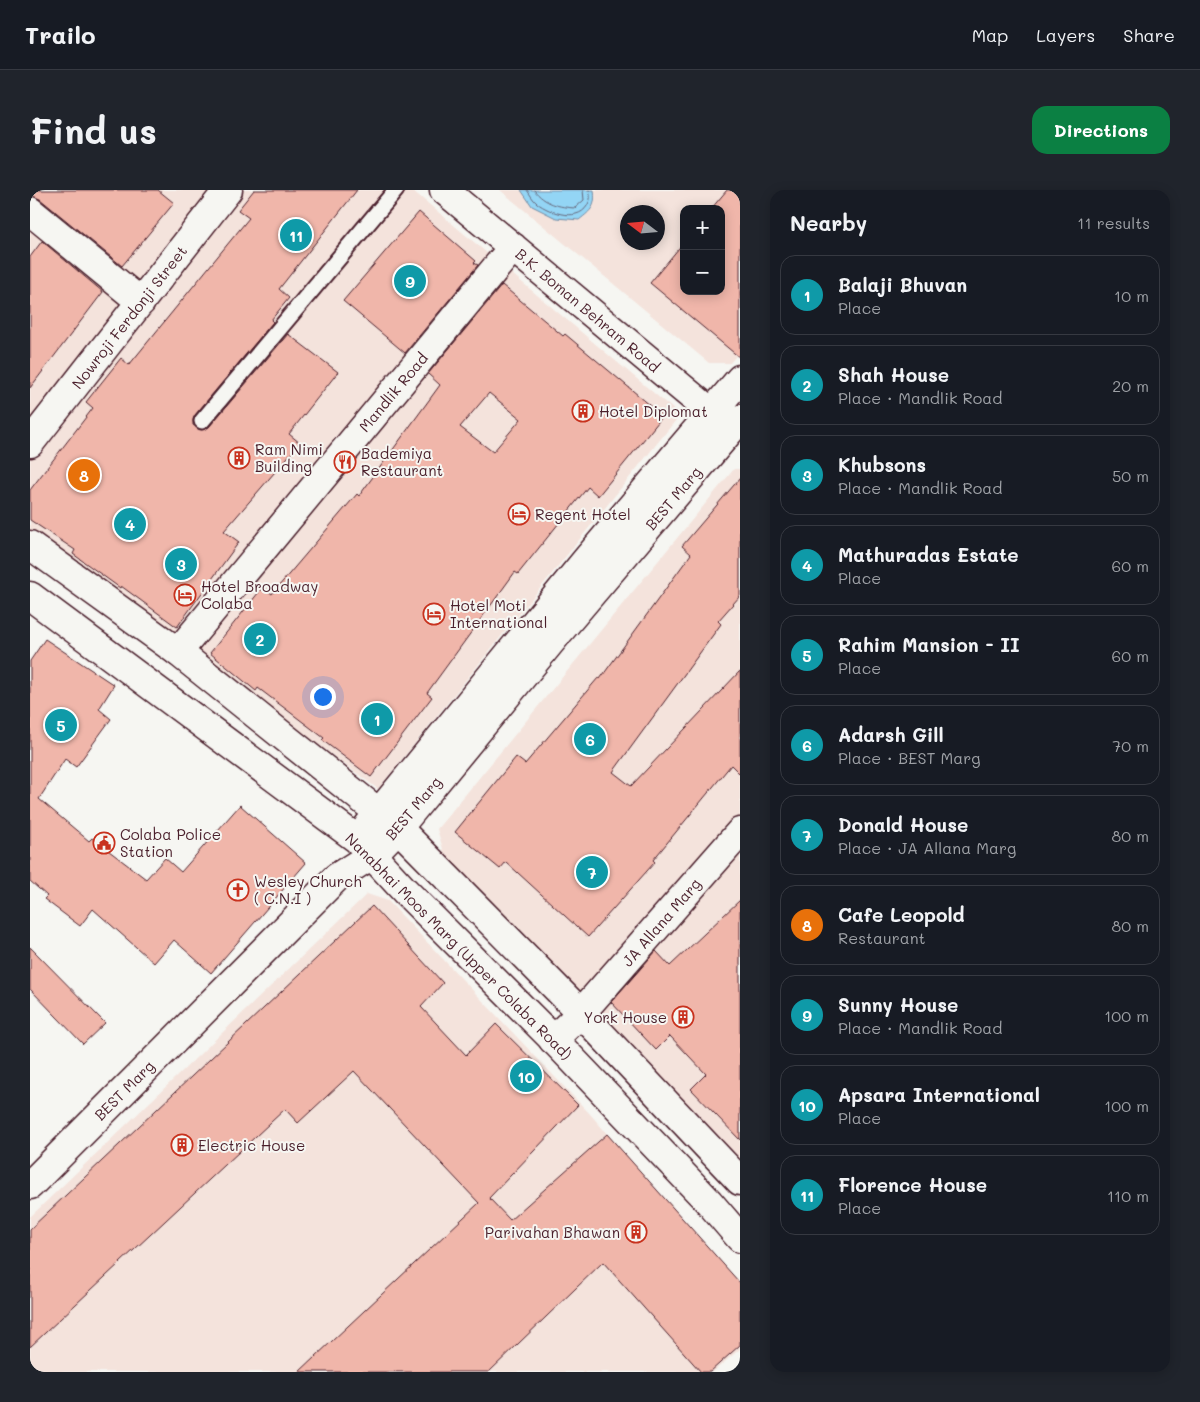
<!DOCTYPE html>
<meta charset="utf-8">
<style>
body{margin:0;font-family:Mali,sans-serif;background:#20242c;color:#f1f3f6}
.controls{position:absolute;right:15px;top:15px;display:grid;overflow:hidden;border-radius:10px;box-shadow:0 2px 12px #0003}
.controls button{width:45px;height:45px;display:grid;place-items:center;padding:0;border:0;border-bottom:1px solid #363941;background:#171b24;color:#f1f3f6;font:25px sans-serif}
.compass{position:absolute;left:590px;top:15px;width:45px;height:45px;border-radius:50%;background:#171b24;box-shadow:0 2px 12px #0003;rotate:286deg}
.you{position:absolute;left:292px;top:506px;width:18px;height:18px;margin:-12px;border:4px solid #fff;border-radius:50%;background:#1a73e8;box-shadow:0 0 0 8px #1a73e833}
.badge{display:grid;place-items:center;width:32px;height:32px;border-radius:50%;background:#0b8043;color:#fff;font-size:16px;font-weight:700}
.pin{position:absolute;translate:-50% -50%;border:2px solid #fff;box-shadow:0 1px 5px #0006}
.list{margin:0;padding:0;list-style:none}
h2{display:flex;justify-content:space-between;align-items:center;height:65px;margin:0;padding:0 20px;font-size:21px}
h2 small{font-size:16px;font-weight:400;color:#9ea1a6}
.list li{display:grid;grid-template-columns:32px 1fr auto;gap:15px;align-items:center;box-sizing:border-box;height:80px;margin:0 10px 10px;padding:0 10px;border:1px solid #363941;border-radius:15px}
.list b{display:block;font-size:19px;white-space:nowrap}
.list p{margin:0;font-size:16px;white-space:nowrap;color:#9ea1a6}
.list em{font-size:16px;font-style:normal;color:#9ea1a6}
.map{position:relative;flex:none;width:710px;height:1182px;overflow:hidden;border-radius:15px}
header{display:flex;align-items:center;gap:30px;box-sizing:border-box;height:70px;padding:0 25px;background:#171b24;border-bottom:1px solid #363941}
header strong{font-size:24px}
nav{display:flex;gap:28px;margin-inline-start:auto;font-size:18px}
.intro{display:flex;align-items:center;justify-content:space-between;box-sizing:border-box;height:120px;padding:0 30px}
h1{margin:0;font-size:35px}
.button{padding:12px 22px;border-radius:15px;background:#0b8043;color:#fff;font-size:18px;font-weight:700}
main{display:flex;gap:30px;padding:0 30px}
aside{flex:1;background:#171b24;border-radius:15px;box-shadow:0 2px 12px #0003}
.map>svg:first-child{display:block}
</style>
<header>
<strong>Trailo</strong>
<nav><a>Map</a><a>Layers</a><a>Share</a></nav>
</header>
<div class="intro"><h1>Find us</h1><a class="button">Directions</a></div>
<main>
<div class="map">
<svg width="710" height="1182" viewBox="0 0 710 1182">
<rect width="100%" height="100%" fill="#f6f6f2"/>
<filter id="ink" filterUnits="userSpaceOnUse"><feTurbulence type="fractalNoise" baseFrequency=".02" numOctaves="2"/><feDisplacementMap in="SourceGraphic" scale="10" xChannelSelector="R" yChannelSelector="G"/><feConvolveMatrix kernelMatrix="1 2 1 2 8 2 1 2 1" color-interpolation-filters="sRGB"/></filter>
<g filter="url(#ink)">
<path fill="#f4e3dc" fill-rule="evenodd" d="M0,0H382L650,225L348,599L0,341Z
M470,0H710V161L700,173H679ZM654,19H691V101H654ZM598,22H628V52H598Z
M704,279H710V969L416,669L407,639Z
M337,704L358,711L561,925L710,1098V1159L683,1182H0V1027Z"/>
<path fill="#93d5f5" stroke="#768ca4" d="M491,0H564C566,16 562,20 549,30L526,28L502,16Z"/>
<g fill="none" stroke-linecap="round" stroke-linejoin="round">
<path stroke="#67687c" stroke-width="1" d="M497,0C500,4 503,10 507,13C520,23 551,34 559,12C561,9 560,4 559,0
M504,0C515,14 529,17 545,18L554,10L553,0"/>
</g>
<path fill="#f0b6aa" stroke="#4a1f2b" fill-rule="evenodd" d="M0,0H128L144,13L92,76L10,9L0,6Z
M224,0H327L249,99L259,108L241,130L243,132L165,225L163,230V235L171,240L179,237L258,144L308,182L259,244L270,253L194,341L209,352L147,437L91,396L90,398L43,364L45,360L0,330V300L63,218L56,212L91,168L99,175L219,28L208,20Z
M697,0H710V168L620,93L654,52V101H691V19H681Z
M389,22L446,71L444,73L448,75L375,163L313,111Z
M12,51L73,102L0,198V67Z
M472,95L533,146L535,144L633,226L568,306L558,297L488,384L485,382L397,503L402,507L341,587L292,550L294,548L228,498L226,501L180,463L233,397L242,404L327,304L329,306L410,195L398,184ZM459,203L491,229L463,262L430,237Z
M710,288V406L688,431L691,434L583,582L601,596L710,481V584L701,575L623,670L625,672L558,747L476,672L470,679L425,642L486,567L495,574L568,488L570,489L661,364L652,356Z
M15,449L84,495L69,519L81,529L46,577L35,569L9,609L59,651L62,648L116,689L135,668L151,682L210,615L276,673L181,783L144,750L124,773L63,719L50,736L14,709L17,706L0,691V471Z
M710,710V950L661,899L676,884L640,846L626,860L581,812L626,761L640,776Z
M342,716L413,793L391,817L436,865L466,834L548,915L459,1008L480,1030L577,944L710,1093V1155L680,1182H671L573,1072L459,1182H269L449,1013L324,881L268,933L255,919L0,1157V1039Z
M0,757L75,833L53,854L0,799Z"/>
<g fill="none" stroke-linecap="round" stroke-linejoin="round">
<g stroke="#4a1f2b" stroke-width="19">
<path id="lane" d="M172,231L366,0"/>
</g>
<g stroke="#4a1f2b" stroke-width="31">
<path id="street" d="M414,0L699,237
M0,21L111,112
M0,253L198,0
M148,462L483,57
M523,850L551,823L710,642"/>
</g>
<g stroke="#4a1f2b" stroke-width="31">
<path id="secondary" d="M0,355L148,462L368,638L551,823L710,991
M0,406L327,649L375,701L520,846L679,1012L710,1048
M338,636L556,370L710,189
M0,995L307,687L342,665L368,638L529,442L710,229"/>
</g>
<use href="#lane" stroke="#f6f6f2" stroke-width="15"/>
<use href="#street" stroke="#f6f6f2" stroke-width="28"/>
<use href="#secondary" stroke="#f6f6f2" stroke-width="28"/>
</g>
</g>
<defs>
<g id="building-ring" transform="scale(1.125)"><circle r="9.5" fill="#f6f6f2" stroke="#c8321e" stroke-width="1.5"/><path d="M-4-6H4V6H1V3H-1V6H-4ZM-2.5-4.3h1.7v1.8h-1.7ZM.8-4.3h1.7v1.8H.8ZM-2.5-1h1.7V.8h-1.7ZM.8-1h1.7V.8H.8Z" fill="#c8321e"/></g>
<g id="restaurant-ring" transform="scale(1.125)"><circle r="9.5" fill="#f6f6f2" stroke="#c8321e" stroke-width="1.5"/><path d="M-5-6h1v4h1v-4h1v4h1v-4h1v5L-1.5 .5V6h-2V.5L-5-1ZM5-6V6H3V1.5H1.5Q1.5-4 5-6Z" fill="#c8321e"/></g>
<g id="hotel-ring" transform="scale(1.125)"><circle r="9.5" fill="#f6f6f2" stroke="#c8321e" stroke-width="1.5"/><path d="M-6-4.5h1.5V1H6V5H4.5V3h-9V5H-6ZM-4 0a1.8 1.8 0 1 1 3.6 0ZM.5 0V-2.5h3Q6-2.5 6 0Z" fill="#c8321e"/></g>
<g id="civic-ring" transform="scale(1.125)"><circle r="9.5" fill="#f6f6f2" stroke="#c8321e" stroke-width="1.5"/><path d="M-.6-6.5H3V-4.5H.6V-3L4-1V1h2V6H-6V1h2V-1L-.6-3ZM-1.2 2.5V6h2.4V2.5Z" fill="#c8321e"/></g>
<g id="church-ring" transform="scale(1.125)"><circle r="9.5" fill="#f6f6f2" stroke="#c8321e" stroke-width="1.5"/><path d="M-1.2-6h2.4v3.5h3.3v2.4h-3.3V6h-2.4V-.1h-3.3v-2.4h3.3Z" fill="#c8321e"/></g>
</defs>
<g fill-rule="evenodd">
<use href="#building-ring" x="553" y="221"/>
<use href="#building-ring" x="209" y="268"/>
<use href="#restaurant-ring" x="315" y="272"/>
<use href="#hotel-ring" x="489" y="324"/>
<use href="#hotel-ring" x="155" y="405"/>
<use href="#hotel-ring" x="404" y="424"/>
<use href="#civic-ring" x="74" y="653"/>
<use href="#church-ring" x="208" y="700"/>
<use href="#building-ring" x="653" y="827"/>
<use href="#building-ring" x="152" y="955"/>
<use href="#building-ring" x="606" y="1042"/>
</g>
<g text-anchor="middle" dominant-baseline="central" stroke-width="4" stroke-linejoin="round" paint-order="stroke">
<g font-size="15" fill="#4a1f2b" stroke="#f6f6f2">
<text transform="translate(558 120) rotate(40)">B.K. Boman Behram Road</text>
<text transform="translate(99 127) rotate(-52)">Nowroji Ferdonji Street</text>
<text transform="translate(363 202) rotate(-50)">Mandlik Road</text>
<text transform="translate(643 308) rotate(-50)">BEST Marg</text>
<text transform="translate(383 618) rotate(-50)">BEST Marg</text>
<text transform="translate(631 732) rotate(-49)">JA Allana Marg</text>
<text transform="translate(429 756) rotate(45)">Nanabhai Moos Marg (Upper Colaba Road)</text>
<text transform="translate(94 900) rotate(-45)">BEST Marg</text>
</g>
<g font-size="15" fill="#4a1f2b" stroke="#f6f6f2" text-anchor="start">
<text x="569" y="221">Hotel Diplomat</text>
<text x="225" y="259">Ram Nimi<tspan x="225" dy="17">Building</tspan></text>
<text x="331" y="263">Bademiya<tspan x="331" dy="17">Restaurant</tspan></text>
<text x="505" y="324">Regent Hotel</text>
<text x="171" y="396">Hotel Broadway<tspan x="171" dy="17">Colaba</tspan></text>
<text x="420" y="415">Hotel Moti<tspan x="420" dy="17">International</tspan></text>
<text x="90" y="644">Colaba Police<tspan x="90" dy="17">Station</tspan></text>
<text x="224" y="691">Wesley Church<tspan x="224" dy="17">( C.N.I )</tspan></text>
<text x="637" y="827" text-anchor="end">York House</text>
<text x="168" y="955">Electric House</text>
<text x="590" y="1042" text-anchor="end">Parivahan Bhawan</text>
</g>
</g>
</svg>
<div class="controls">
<button>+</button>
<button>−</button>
</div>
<svg class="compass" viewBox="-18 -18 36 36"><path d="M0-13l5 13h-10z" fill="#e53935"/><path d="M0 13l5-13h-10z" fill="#9ea1a6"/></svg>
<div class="you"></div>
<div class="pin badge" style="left:347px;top:529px;background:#0f9aa8">1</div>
<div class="pin badge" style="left:230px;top:449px;background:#0f9aa8">2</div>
<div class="pin badge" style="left:151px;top:374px;background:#0f9aa8">3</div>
<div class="pin badge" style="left:100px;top:334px;background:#0f9aa8">4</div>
<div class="pin badge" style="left:31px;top:535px;background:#0f9aa8">5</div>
<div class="pin badge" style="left:560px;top:549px;background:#0f9aa8">6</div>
<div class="pin badge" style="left:562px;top:682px;background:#0f9aa8">7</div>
<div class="pin badge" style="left:54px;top:285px;background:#e8710a">8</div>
<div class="pin badge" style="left:380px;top:91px;background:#0f9aa8">9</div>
<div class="pin badge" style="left:496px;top:886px;background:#0f9aa8">10</div>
<div class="pin badge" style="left:266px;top:45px;background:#0f9aa8">11</div>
</div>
<aside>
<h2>Nearby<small>11 results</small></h2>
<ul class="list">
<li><span class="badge" style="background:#0f9aa8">1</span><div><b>Balaji Bhuvan</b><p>Place</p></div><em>10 m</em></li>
<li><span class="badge" style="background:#0f9aa8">2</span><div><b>Shah House</b><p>Place · Mandlik Road</p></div><em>20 m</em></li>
<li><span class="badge" style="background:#0f9aa8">3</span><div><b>Khubsons</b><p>Place · Mandlik Road</p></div><em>50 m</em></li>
<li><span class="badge" style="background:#0f9aa8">4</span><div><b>Mathuradas Estate</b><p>Place</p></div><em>60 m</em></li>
<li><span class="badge" style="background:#0f9aa8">5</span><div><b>Rahim Mansion - II</b><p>Place</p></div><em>60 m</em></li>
<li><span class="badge" style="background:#0f9aa8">6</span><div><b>Adarsh Gill</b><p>Place · BEST Marg</p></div><em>70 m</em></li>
<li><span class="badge" style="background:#0f9aa8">7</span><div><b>Donald House</b><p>Place · JA Allana Marg</p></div><em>80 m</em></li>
<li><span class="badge" style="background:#e8710a">8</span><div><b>Cafe Leopold</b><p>Restaurant</p></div><em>80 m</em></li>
<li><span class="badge" style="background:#0f9aa8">9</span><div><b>Sunny House</b><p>Place · Mandlik Road</p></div><em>100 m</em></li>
<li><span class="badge" style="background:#0f9aa8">10</span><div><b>Apsara International</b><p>Place</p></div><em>100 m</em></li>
<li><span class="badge" style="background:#0f9aa8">11</span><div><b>Florence House</b><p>Place</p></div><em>110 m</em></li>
</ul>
</aside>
</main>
